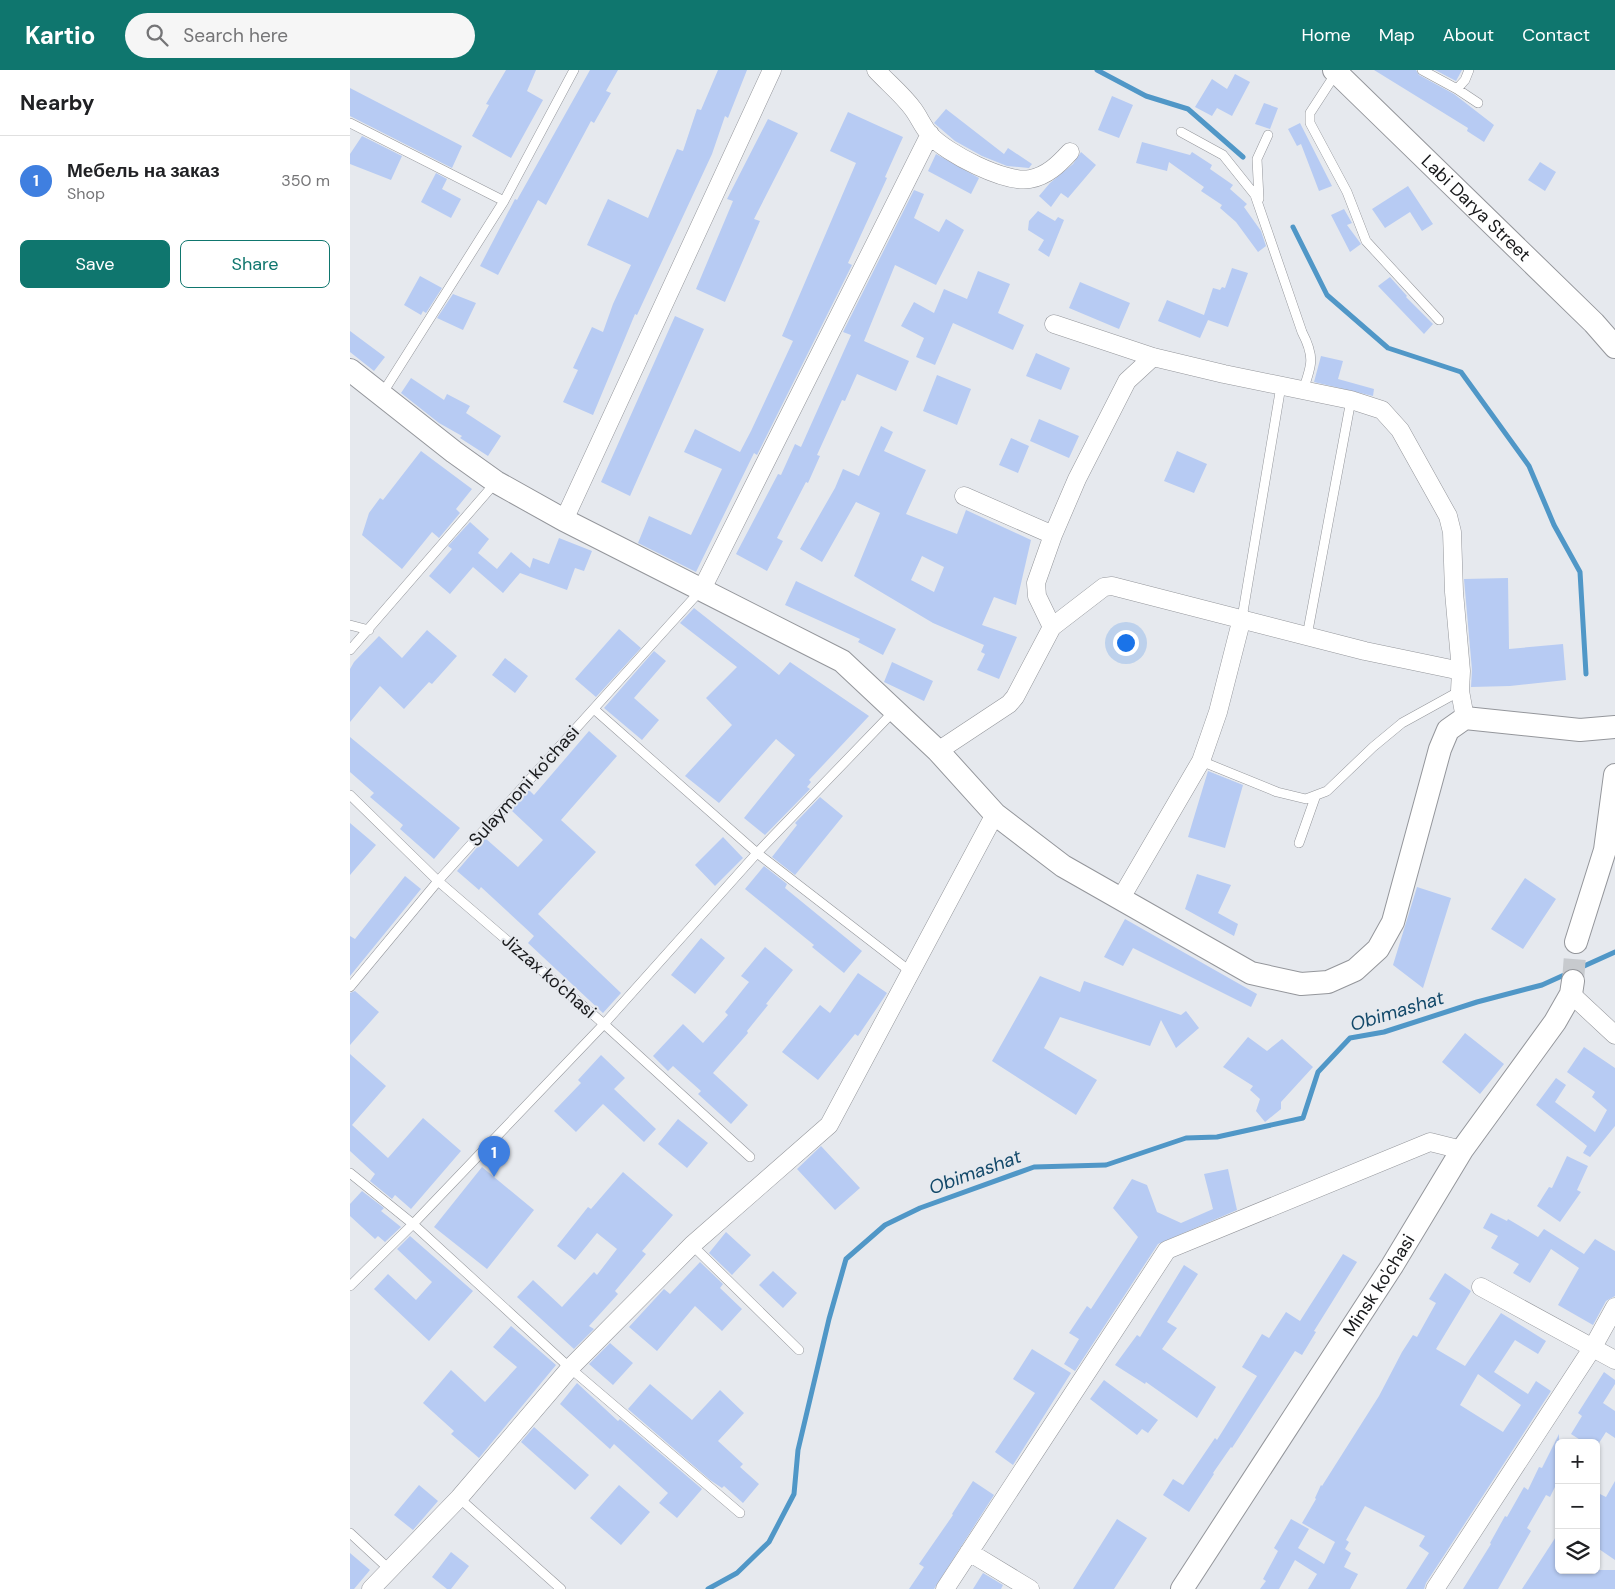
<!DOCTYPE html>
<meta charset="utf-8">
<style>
body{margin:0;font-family:"DM Sans",sans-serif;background:#f6f6f6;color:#202124}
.controls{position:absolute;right:15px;bottom:15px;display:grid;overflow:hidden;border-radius:8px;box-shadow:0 1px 4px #0004}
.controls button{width:45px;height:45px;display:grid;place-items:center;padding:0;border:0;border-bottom:1px solid #e0e0e0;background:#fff;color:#202124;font:25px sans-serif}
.you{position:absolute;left:775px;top:572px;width:18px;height:18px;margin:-12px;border:4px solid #fff;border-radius:50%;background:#1a73e8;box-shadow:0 0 0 8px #1a73e833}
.badge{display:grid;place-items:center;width:32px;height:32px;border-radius:50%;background:#0f766e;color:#fff;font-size:16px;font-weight:700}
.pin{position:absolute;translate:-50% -41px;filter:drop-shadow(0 1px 2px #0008)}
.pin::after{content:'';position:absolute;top:26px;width:18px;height:15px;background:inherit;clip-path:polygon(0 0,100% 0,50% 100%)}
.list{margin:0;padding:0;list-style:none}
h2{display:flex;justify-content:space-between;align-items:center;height:65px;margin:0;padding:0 20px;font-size:21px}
h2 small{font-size:16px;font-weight:400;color:#757577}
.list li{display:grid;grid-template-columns:32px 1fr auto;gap:15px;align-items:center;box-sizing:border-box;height:90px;padding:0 20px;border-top:1px solid #e0e0e0}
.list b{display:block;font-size:19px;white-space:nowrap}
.list p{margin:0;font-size:16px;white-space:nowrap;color:#757577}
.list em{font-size:16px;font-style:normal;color:#757577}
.actions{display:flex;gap:10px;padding:15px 20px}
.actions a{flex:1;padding:11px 0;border:1px solid #0f766e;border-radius:8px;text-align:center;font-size:18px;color:#0f766e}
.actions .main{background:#0f766e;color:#fff}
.icon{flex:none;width:28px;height:28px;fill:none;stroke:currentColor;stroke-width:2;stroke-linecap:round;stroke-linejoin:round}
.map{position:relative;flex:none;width:1265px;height:1519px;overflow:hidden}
header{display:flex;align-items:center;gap:30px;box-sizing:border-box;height:70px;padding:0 25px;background:#0f766e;color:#fff}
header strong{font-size:24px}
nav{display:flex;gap:28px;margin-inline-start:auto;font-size:18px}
.search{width:350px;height:45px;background:#f6f6f6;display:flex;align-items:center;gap:12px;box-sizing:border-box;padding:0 18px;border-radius:28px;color:#757577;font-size:19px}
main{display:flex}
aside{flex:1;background:#fff}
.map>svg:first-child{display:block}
</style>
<header>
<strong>Kartio</strong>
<div class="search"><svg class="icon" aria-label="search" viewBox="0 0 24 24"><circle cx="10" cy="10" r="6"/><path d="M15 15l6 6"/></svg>Search here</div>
<nav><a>Home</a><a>Map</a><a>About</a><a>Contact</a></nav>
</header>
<main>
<aside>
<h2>Nearby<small></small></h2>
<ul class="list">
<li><span class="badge" style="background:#3f7fe0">1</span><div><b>Мебель на заказ</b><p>Shop</p></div><em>350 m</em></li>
</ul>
<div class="actions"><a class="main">Save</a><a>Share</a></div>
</aside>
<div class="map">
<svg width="1265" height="1519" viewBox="0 0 1265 1519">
<rect width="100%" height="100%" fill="#e6e9ee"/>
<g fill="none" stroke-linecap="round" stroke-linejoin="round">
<path stroke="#5097c7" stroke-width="5" d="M747,0L796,26L838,39L893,87
M943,157L977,225L1038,278L1111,302L1179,396L1204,455L1230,502L1236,604
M358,1519L387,1503L419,1472L444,1424L448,1380L479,1249L496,1189L535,1155L570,1138L684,1097L756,1095L836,1068L867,1067L953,1048L968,1002L1000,968L1034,962L1127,932L1192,915L1265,882"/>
</g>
<path fill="#b7cbf3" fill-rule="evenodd" d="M156,0H186L177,21L193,30L161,88L122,66L139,35L136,34Z
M240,0H268L256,21L261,23L244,53L241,51L196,135L188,130L148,205L130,196L165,129L167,130Z
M368,0H397L378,48L375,46L362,84L287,245L285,244L243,345L213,332L228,300L223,298L242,257L253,262L263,234L281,195L237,175L258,129L298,148L327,79L333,81L347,39L351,40Z
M1024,0H1066L1069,5L1104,24L1144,55L1134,72L1117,61L1118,58Z
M1085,0H1112L1106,11Z
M885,4L900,12L882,46L867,38L862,46L845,37L862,9L877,19Z
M0,18L112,76L102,98L0,46Z
M762,26L783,35L769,68L748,60Z
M914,33L928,38L920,59L905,54Z
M596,39L654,84L658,78L682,94L679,98L657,96L632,86L605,71L584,53Z
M498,42L553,67L535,107L537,108L498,193L502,195L407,385L404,383L346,502L288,473L299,446L341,465L372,399L334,382L345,359L390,382L401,361L443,271L432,266L506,93L480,81Z
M418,49L448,63L404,149L410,151L375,232L346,219L383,131L377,129Z
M950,53L982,116L969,121L951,74L947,76L938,59Z
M12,66L52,86L41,110L0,94V84Z
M792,72L840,85L842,82L862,95L860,99L883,115L880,119L897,134L894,137L911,161L916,176L908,182L886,152L870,138L872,135L851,121L854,117L819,92L817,101L786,93Z
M731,82L746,95L718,128L711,123L701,137L689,126L700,113L723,94Z
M586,84L629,108L621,124L578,101Z
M1190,92L1206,102L1195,121L1178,110Z
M86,103L97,109L92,119L111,129L101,148L71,132Z
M1058,116L1083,154L1072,161L1060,142L1035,158L1022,139Z
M564,120L574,124L564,148L589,162L596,149L614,160L586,215L545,195L514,271L559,291L546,321L507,304L495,331L492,330L467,385L470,386L458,413L456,412L427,468L433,471L417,501L386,484L428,404L431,405L445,374L451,377L501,265L493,262Z
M994,139L1002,153L997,155L1011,174L1000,182L981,145Z
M688,141L705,151L708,147L714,150L699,187L688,180L694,170L678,160L679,151Z
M882,198L898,203L878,257L858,250L850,268L808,251L817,230L854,245L863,218L870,220L872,217L875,218Z
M628,201L660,214L648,243L674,255L663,280L603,253L585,295L566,287L574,268L551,256L564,232L584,243L594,219L617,229Z
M70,206L92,218L76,243L73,241L71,245L54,235Z
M1040,207L1057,226L1056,227L1083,254L1074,264L1028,216Z
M730,212L780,233L769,259L719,238Z
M103,224L126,233L113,260L87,248Z
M325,246L354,259L280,426L251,412Z
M0,261L35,287L24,301L0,282Z
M686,283L720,298L711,320L676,306Z
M971,286L993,291L988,309L1024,319L1023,326L964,312Z
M587,305L621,319L607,355L573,341Z
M61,308L94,330L97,324L120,336L116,343L151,366L138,386L110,368L112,366L89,353L51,323Z
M689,349L729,366L719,388L680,371Z
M531,356L543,362L534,381L576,400L556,444L607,464L616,440L681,470L666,535L644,527L632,555L667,567L649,609L627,600L635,584L631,582L634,575L583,553L504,506L530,443L506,432L472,492L450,479L485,418L493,399L509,406ZM572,486L594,497L584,522L561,510Z
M661,368L679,376L668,403L649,395Z
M71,381L122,419L106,439L110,443L89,468L82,462L52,499L12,465L19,443L30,428L33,430Z
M827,381L857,394L844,423L814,411Z
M120,452L139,469L128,483L147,499L161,482L180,498L183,488L199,494L209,468L242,481L234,501L225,498L217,520L170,503L153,523L123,497L100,524L79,506L102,479L98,476Z
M1158,508L1159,579L1213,574L1216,610L1160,616L1121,617L1122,600L1114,509Z
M446,511L546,559L533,585L508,572L510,569L435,535Z
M344,538L429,605L440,592L519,646L459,710L461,712L457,717L460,719L415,765L394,748L445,685L426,669L369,733L335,706L382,655L356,628L387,597L330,553Z
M269,559L291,578L246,627L225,609Z
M77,560L107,586L82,614L79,612L54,639L30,616L0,652V599L4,592L29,566L52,588Z
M304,581L316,591L284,628L309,650L292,670L254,638Z
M155,588L178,606L165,623L142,605Z
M542,592L583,611L574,631L534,612Z
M239,661L267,686L211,750L246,782L188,844L271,923L253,943L178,873L184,866L131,817L129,820L107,801L135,768L168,797L193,770L161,740L179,720L184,725Z
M0,667L110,758L84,789L50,759L53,755L20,727L24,723L0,702Z
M858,701L893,715L875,778L838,767Z
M470,727L493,746L445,805L422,787L447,755L445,753Z
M0,753L26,775L0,805Z
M373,767L393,788L365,816L345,795Z
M414,796L437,814L435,818L512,881L494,903L462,877L464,875L395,819Z
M847,804L881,815L868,843L888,854L884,866L835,839Z
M55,806L71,819L0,906V866L5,869Z
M1175,808L1206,829L1173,879L1141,859Z
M1067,817L1101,828L1073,918L1043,895Z
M775,849L907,924L901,937L783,878L773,896L754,887Z
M351,868L375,888L345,924L321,905Z
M415,877L443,900L416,934L418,935L397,961L398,963L363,1003L398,1035L381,1054L348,1024L351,1021L323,996L318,1001L303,986L333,954L353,973L378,945L375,942L399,912L391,906Z
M508,903L537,923L508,966L505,964L468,1010L432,982L470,935L480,943Z
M690,906L730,922L734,911L831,945L836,941L849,958L826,978L811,950L800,976L710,947L694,978L747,1010L726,1045L642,991Z
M5,921L29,942L0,975V923Z
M1115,963L1154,994L1130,1024L1092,992Z
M898,967L917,981L932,969L963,997L931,1032V1039L915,1052L906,1041L910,1029L900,1020L903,1016L873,997Z
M1234,977L1265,998V1056L1240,1087L1233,1083L1237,1076L1186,1035L1206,1008L1216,1015L1205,1032L1245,1062L1257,1040L1242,1027L1245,1022L1217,1002Z
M0,984L36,1016L2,1055L38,1088L73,1048L111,1081L61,1139L45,1125L42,1129L20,1111L25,1104L0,1081Z
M251,985L275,1008L264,1019L306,1059L294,1072L253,1034L226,1062L204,1041L231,1013L228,1010Z
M328,1049L358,1073L337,1098L308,1074Z
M471,1076L510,1118L485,1140L447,1099Z
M1217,1086L1238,1096L1227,1120L1231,1122L1210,1152L1187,1136L1199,1117L1202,1118Z
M132,1097L184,1140L137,1199L84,1157Z
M878,1099L887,1140L808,1174L725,1301L714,1294L729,1269L719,1263L737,1236L741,1239L788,1167L763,1138L782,1109L797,1115L807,1142L831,1153L863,1139L854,1104Z
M273,1102L323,1145L292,1181L296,1184L265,1221L268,1224L239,1256L244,1259L224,1279L167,1227L183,1210L212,1237L244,1202L247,1205L267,1179L247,1163L225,1190L207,1176L238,1137L241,1139Z
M12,1121L34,1138L31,1141L51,1157L35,1172L28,1166L25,1169L0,1146V1134Z
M1141,1143L1157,1151L1158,1149L1188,1167L1194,1159L1234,1184L1245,1169L1265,1181V1226L1256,1231L1243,1255L1208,1235L1229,1198L1201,1179L1180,1213L1163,1203L1169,1194L1141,1178L1148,1166L1133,1158Z
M376,1162L401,1185L382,1205L359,1183Z
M60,1166L123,1221L79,1271L24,1219L38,1204L66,1230L82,1212L47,1179Z
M993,1184L1007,1192L964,1261L966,1262L952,1285L945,1281L882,1378L881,1377L863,1403L864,1404L839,1442L813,1425L823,1409L833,1415L865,1368L867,1370L907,1306L892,1297L912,1264L919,1268L936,1242L950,1251Z
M350,1192L373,1214L370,1218L392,1239L372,1261L345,1236L307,1281L279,1257L314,1219L320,1224Z
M834,1195L848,1204L817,1252L827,1258L812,1279L866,1317L847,1348L796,1312L795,1314L765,1295L787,1265L790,1267Z
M423,1201L447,1223L433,1238L409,1215Z
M1095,1203L1121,1221L1086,1279L1115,1296L1151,1243L1196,1271L1188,1284L1165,1270L1144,1302L1178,1324L1186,1311L1201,1321L1076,1513L1074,1519H1056L1079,1483L1069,1476L1075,1466L1015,1436L996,1470L999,1472L995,1479L1001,1483L994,1497L1008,1504L1000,1519H958L967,1504L945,1490L929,1519H910L916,1511L913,1509L928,1481L924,1478L941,1449L959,1459L948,1478L974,1494L985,1472L952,1453L966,1429L965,1428L971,1415L972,1416L1029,1326L1052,1282L1063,1265L1067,1267L1086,1233L1079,1229ZM1128,1304L1171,1335L1153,1362L1110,1335Z
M161,1256L206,1295L129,1388L101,1364L104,1361L73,1333L101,1300L135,1332L167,1297L143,1277Z
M260,1273L283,1293L263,1315L239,1294Z
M682,1279L721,1303L663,1395L645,1382L685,1323L663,1309Z
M1254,1302L1265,1310V1314L1253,1333L1265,1341V1368L1256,1362L1249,1373H1235L1221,1364L1232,1346L1228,1343Z
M754,1310L808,1350L798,1363L792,1359L787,1365L740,1329Z
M227,1313L268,1351L270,1349L352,1419L327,1448L309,1433L318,1423L264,1374L260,1379L210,1334Z
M300,1314L342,1350L370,1320L394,1343L368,1371L393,1394L390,1397L409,1414L393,1433L374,1416L372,1418L360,1410L278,1339Z
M184,1357L239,1405L225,1420L171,1372Z
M1209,1364V1409L1200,1427L1196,1425L1177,1458L1181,1461L1148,1519H1113L1141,1474L1140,1473L1155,1446L1157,1447L1174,1417L1178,1420L1189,1397L1192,1398Z
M623,1411L644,1425L584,1519H559L574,1497L569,1494L603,1445L602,1444Z
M1265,1411V1490L1246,1477V1422L1256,1427Z
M69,1415L88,1431L63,1460L44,1445Z
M269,1415L300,1442L271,1475L240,1448Z
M767,1449L797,1468L764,1519H723Z
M1209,1462V1500H1265V1519H1172Z
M101,1482L119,1496L101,1519H97L82,1507Z
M0,1483L20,1500L4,1519H0Z
M633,1503L653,1515L651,1519H623Z"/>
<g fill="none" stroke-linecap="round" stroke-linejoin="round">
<path stroke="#c7cace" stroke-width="22" stroke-dasharray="22 11" stroke-linecap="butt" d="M1223,911L1226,872"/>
<g stroke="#94969b" stroke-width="10">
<path id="service" d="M1072,0L1107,19L1115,10L1119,0
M986,3L960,43V53L997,122L1016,171L1089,250
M1107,19L1128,33
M0,53L154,131
M831,62L873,85L905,125L952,262C965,287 962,295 953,320
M909,129L907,89L918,65
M32,324L154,131L224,0
M892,548L931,316
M0,555L19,560
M957,566L1001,330
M0,580L146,412
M245,640L407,783L561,902
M851,691L927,722L956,729L977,721L1023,677L1052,653L1110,621
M0,725L88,811L254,954L400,1087
M949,773L966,725
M0,917L88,811L351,520
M0,1103L63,1154L220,1298L390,1443
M342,1175L449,1280
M0,1216L63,1154L254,954L407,783L544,641
M109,1428L211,1519
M0,1463L39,1499"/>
</g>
<g stroke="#94969b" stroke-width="19">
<path id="minor" d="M526,0C538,13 553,25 563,39C569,47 573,57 580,65C596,83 656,114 680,109C697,106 709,94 720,82
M704,254L803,287L874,304L1001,330L1032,340L1050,360L1098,446L1102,462L1104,522L1111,601L1110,621L1115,648
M614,426L703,465
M214,450L422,0
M352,519L580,64
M702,557L687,526L686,513L703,465L727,409L777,311L803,287
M588,681L659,634L665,627L702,557L754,517L762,516L1015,581L1111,601
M771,828L851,691L868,642L892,548
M1221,924L1265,965
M1131,1217L1265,1290
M619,1482L680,1519
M21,1519L109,1428L220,1298L342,1175L479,1055L645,744
M595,1519L817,1180L1080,1072L1112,1080
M1085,1519L1243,1277L1265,1237"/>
</g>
<g stroke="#94969b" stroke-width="24">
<g id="tertiary">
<path id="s1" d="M984,0L1244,253L1265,277"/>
<path d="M0,300L104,382L146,412L214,450L492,591L588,681L645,744L713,796L901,903L951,914L978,912L1005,900L1028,879L1043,852L1090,679L1098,660L1115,648L1230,660L1265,657"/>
<path d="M1226,872L1255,780L1265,705"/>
<path id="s2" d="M832,1519L1042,1196L1112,1080L1205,952L1221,924L1223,911"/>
</g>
</g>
<use href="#service" stroke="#fff" stroke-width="9"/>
<use href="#minor" stroke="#fff" stroke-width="18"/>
<use href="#tertiary" stroke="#fff" stroke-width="22"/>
</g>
<g text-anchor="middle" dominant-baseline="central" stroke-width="4" stroke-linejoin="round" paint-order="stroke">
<g font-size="18" fill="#18191b" stroke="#e6e9ee">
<text stroke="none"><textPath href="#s1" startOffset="198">Labi Darya Street</textPath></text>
<text transform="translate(174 716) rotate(-48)">Sulaymoni ko'chasi</text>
<text transform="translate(199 906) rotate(41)">Jizzax ko'chasi</text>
<text stroke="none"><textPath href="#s2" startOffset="362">Minsk ko'chasi</textPath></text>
</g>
<g font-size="19" font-style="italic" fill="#13496a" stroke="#e6e9ee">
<text transform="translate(1047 941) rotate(-17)">Obimashat</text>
<text transform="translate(625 1102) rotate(-20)">Obimashat</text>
</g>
</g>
</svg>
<div class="controls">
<button>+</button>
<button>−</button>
<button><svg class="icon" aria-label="layers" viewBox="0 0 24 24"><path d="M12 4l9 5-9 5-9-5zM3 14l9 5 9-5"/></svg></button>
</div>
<div class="you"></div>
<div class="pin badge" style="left:144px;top:1107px;background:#3f7fe0">1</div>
</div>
</main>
